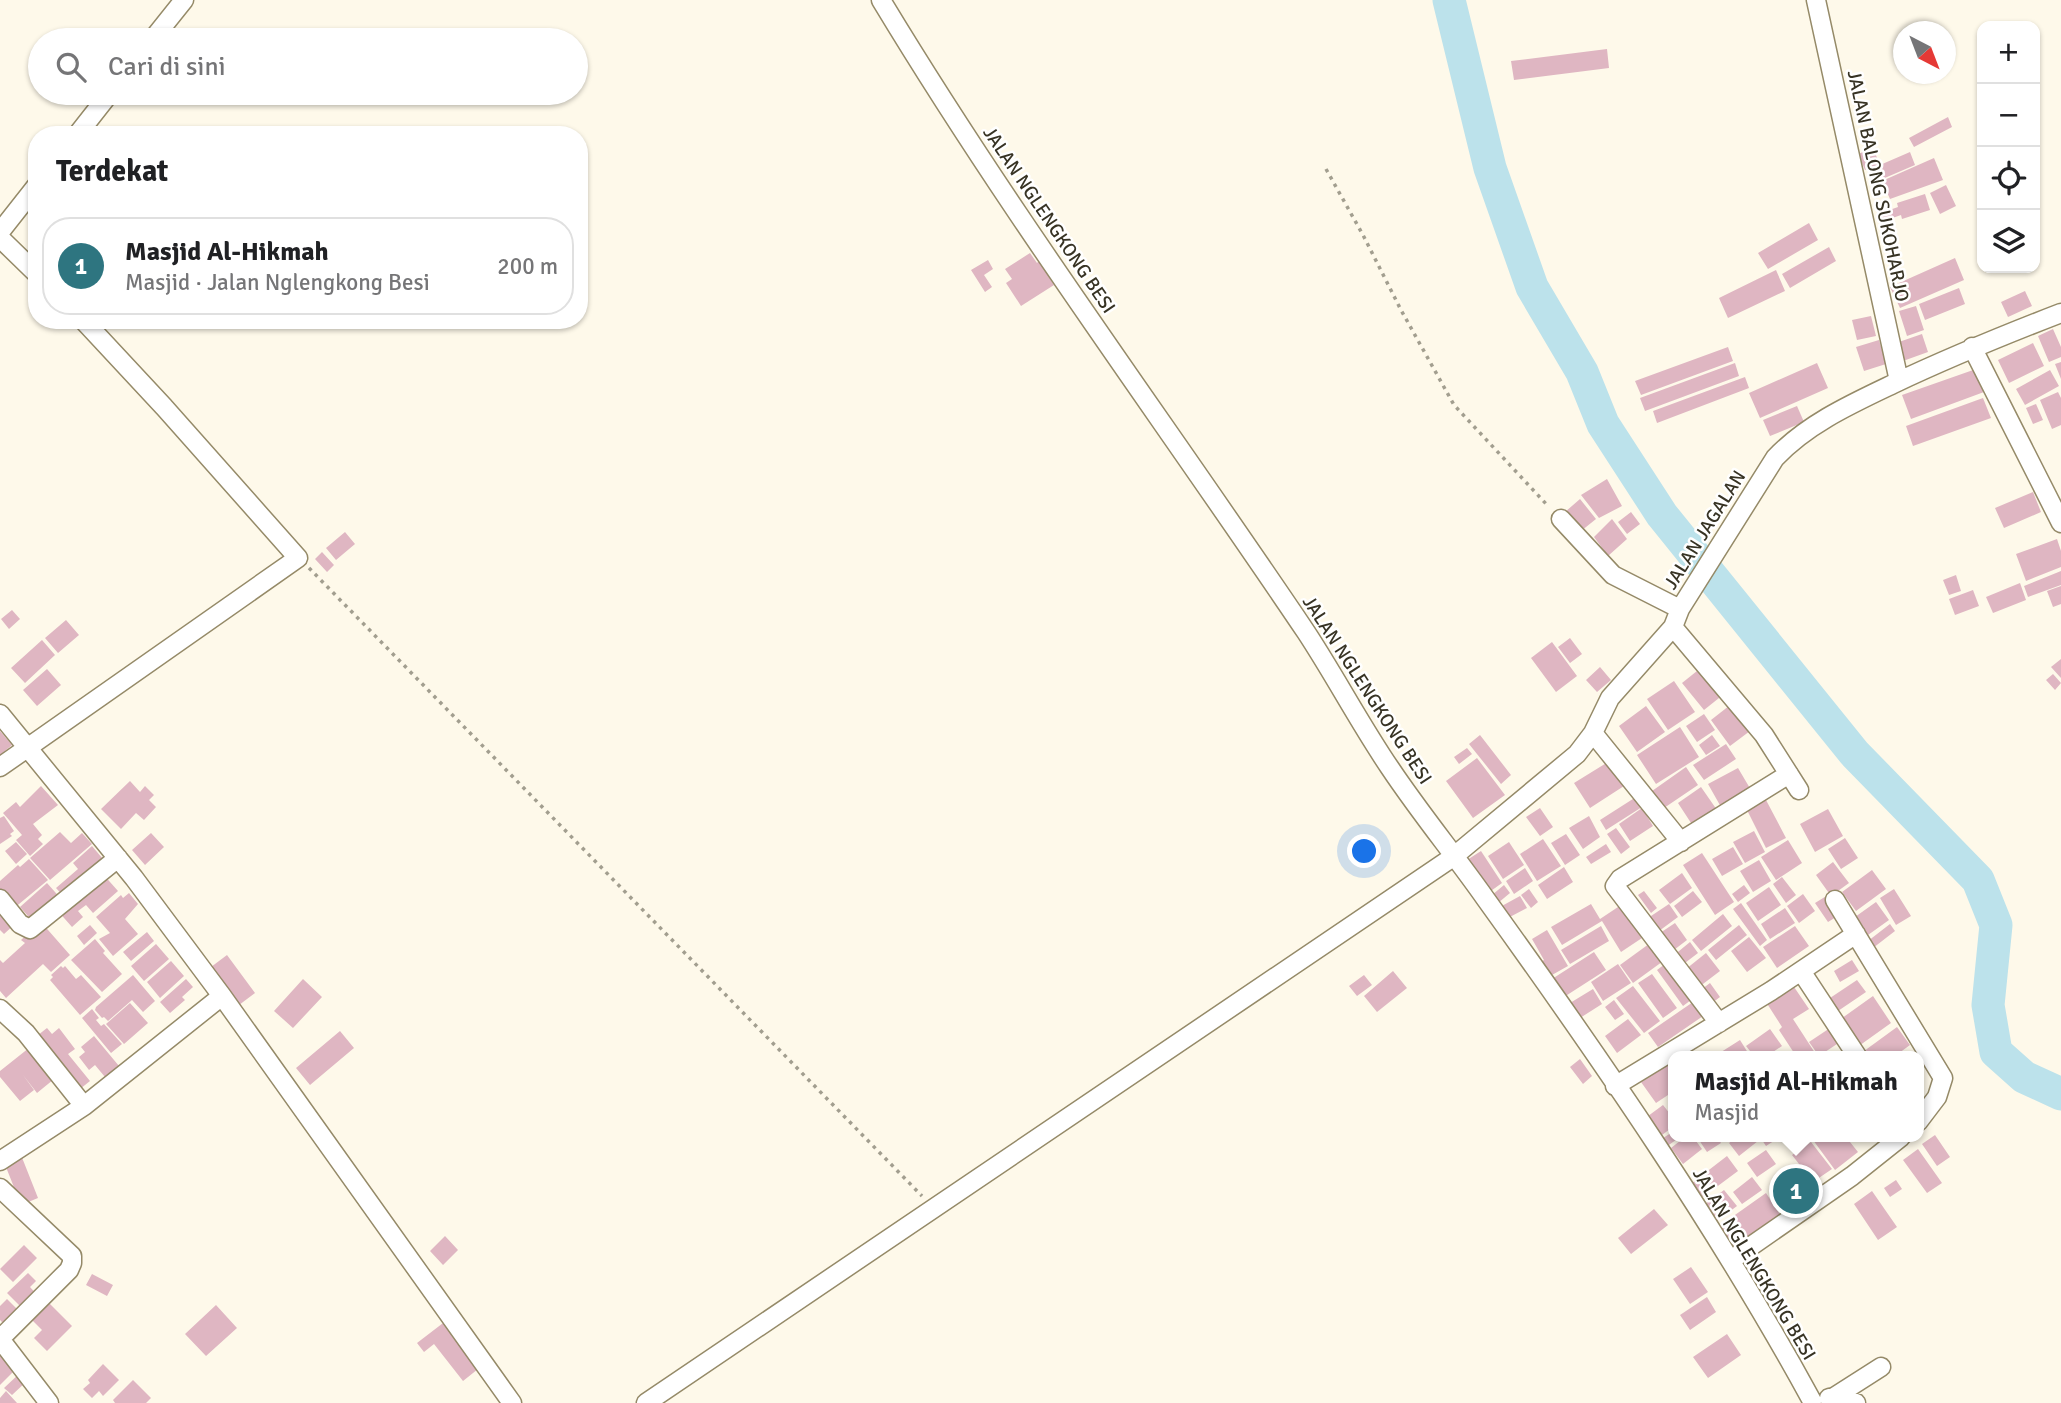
<!DOCTYPE html>
<html lang="id">
<meta charset="utf-8">
<style>
body{margin:0;font-family:Signika,sans-serif;background:#f2f2f2;color:#202124}
.controls{position:absolute;right:21px;top:21px;display:grid;overflow:hidden;border-radius:14px;box-shadow:0 2px 5px #0004}
.controls button{width:63px;height:63px;display:grid;place-items:center;padding:0;border:0;border-bottom:2px solid #e0e0e0;background:#fff;color:#202124;font:35px sans-serif}
.compass{position:absolute;left:1893px;top:21px;width:63px;height:63px;border-radius:50%;background:#fff;box-shadow:0 2px 5px #0004;rotate:138deg}
.you{position:absolute;left:1365px;top:852px;width:24px;height:24px;margin:-18px;border:5px solid #fff;border-radius:50%;background:#1a73e8;box-shadow:0 0 0 10px #1a73e833}
.badge{display:grid;place-items:center;width:46px;height:46px;border-radius:50%;background:#2e7580;color:#fff;font-size:23px;font-weight:700}
.pin{position:absolute;translate:-50% -50%;border:4px solid #fff;box-shadow:0 2px 7px #0006}
.popup{position:absolute;left:1668px;top:1051px;width:256px;height:91px;box-sizing:border-box;display:grid;place-content:center;border-radius:14px;background:#fff;filter:drop-shadow(0 2px 5px #0005);font-size:23px;white-space:nowrap;color:#757577}
.popup b{font-size:26px;color:#202124}
.popup::after{content:'';position:absolute;left:50%;top:100%;margin-left:-14px;border:14px solid transparent;border-top-color:#fff}
.list{margin:0;padding:0;list-style:none}
h2{display:flex;justify-content:space-between;align-items:center;height:91px;margin:0;padding:0 28px;font-size:30px}
h2 small{font-size:23px;font-weight:400;color:#757577}
.list li{display:grid;grid-template-columns:46px 1fr auto;gap:21px;align-items:center;box-sizing:border-box;height:98px;margin:0 14px 14px;padding:0 14px;border:2px solid #e0e0e0;border-radius:28px}
.list b{display:block;font-size:26px;white-space:nowrap}
.list p{margin:0;font-size:23px;white-space:nowrap;color:#757577}
.list em{font-size:23px;font-style:normal;color:#757577}
.icon{flex:none;width:38px;height:38px;fill:none;stroke:currentColor;stroke-width:2;stroke-linecap:round;stroke-linejoin:round}
.map{position:relative;flex:none;width:2061px;height:1403px;overflow:hidden}
.search{position:absolute;background:#fff;box-shadow:0 2px 5px #0004;left:28px;top:28px;width:560px;height:77px;display:flex;align-items:center;gap:18px;box-sizing:border-box;padding:0 24px;border-radius:38px;color:#757577;font-size:26px}
.panel{position:absolute;background:#fff;box-shadow:0 2px 5px #0004;left:28px;top:126px;width:560px;height:203px;border-radius:28px}
.map>svg:first-child{display:block}
</style>
<div class="map">
<svg width="2061" height="1403" viewBox="0 0 2061 1403">
<rect width="100%" height="100%" fill="#fef9ea"/>
<g fill="none" stroke-linecap="round" stroke-linejoin="round">
<path stroke="#bce2eb" stroke-width="33" d="M1449,0L1490,168L1532,287L1582,372L1603,424L1662,515L1855,754L1978,880L1996,925L1988,1005L1996,1052L2024,1077L2061,1094"/>
</g>
<path fill="#dfb6c2" d="M1607,49L1609,68L1514,80L1511,61Z
M1948,117L1952,127L1914,147L1909,138Z
M1873,148L1880,165L1910,152L1915,165L1880,180L1874,167L1865,170L1858,154Z
M1934,158L1943,180L1890,199L1882,181Z
M1946,185L1956,206L1940,214L1930,193Z
M1925,194L1930,210L1902,219L1901,215L1884,221L1881,213L1898,207L1897,203Z
M1809,223L1818,240L1768,269L1758,253Z
M1829,247L1836,261L1790,288L1782,274Z
M1030,253L1037,263L1039,261L1054,285L1021,306L1006,283L1012,279L1005,269Z
M1955,258L1964,280L1900,308L1890,287Z
M988,260L993,269L984,275L992,287L985,292L971,270Z
M1776,270L1785,291L1728,318L1719,298Z
M1959,288L1965,304L1925,320L1919,304Z
M2025,291L2032,306L2008,317L2001,302Z
M1916,306L1924,330L1907,336L1899,311Z
M1871,316L1876,336L1857,340L1852,320Z
M2053,329L2061,347V357L2049,362L2038,336Z
M1922,334L1928,352L1903,361L1896,343Z
M1879,340L1886,364L1864,371L1856,347Z
M2033,343L2044,366L2009,383L1998,360Z
M1728,347L1733,361L1641,395L1635,381Z
M2061,362V379L2055,364Z
M1735,363L1739,376L1645,411L1640,398Z
M1817,363L1828,388L1760,418L1749,393Z
M1976,369L1984,392L1911,419L1902,395Z
M2050,370L2059,386L2025,405L2016,389Z
M1745,377L1749,388L1657,423L1653,411Z
M2058,392L2061,398V425L2052,429L2040,400Z
M1983,398L1991,418L1913,446L1906,426Z
M2036,404L2043,420L2033,424L2026,408Z
M1797,406L1804,422L1770,436L1763,420Z
M1607,479L1622,506L1599,518L1581,495Z
M2033,492L2041,512L2004,528L1995,508Z
M1580,499L1596,519L1581,531L1565,512Z
M1631,512L1640,524L1627,534L1618,522Z
M1612,519L1627,539L1608,556L1594,537Z
M345,532L355,544L336,560L326,548Z
M2057,539L2061,551V567L2026,581L2016,554Z
M322,552L334,565L327,572L315,559Z
M2061,571V585L2028,597L2024,586Z
M1956,575L1961,591L1949,595L1943,580Z
M2020,583L2026,600L1993,613L1986,597Z
M2061,586V604L2053,607L2047,591Z
M1973,590L1979,606L1955,615L1949,599Z
M12,610L20,619L9,629L1,619Z
M66,620L79,635L58,653L45,638Z
M1570,638L1582,654L1570,663L1558,647Z
M42,640L55,655L25,683L11,668Z
M1552,642L1577,676L1556,692L1531,658Z
M2061,659V678L2051,667Z
M1600,667L1611,680L1597,692L1586,680Z
M1702,667L1724,694L1704,710L1682,683Z
M47,669L61,685L37,706L23,690Z
M2053,674L2061,683L2055,690L2046,680Z
M1674,681L1695,712L1668,730L1647,699Z
M1734,702L1754,728L1730,746L1711,720Z
M1646,706L1665,732L1637,752L1619,726Z
M1704,714L1715,730L1697,742L1686,726Z
M1680,727L1699,757L1656,784L1637,755Z
M0,731L12,745L0,755Z
M1480,735L1511,775L1501,784L1469,744Z
M1712,735L1720,746L1706,755L1699,745Z
M1726,744L1736,759L1704,780L1693,765Z
M1467,748L1472,754L1459,764L1454,757Z
M1477,758L1505,795L1473,818L1446,781Z
M1608,762L1624,786L1590,808L1574,783Z
M1686,767L1698,785L1664,808L1652,791Z
M1738,768L1751,790L1721,807L1708,784Z
M130,781L140,792L145,786L154,795L149,800L156,807L144,820L136,813L121,829L101,809Z
M41,786L58,805L33,824L42,835L38,839L43,844L30,856L16,840L22,835L3,813L16,802L20,807Z
M1701,787L1717,810L1693,826L1678,803Z
M1636,797L1642,807L1606,830L1600,820Z
M1766,800L1786,838L1766,848L1747,810Z
M1540,808L1553,827L1540,836L1526,817Z
M1642,808L1653,826L1630,841L1619,824Z
M1828,809L1843,836L1815,852L1800,824Z
M4,816L14,831L10,834L12,836L0,844V818Z
M1589,816L1600,837L1583,849L1569,828Z
M1616,828L1630,847L1621,854L1607,834Z
M1754,831L1765,852L1745,863L1733,842Z
M60,832L71,843L82,833L92,844L50,880L30,858Z
M151,833L164,847L145,865L132,850Z
M1566,834L1580,855L1565,865L1551,843Z
M1845,838L1858,858L1841,869L1828,849Z
M1543,839L1561,866L1537,881L1520,854Z
M1788,840L1802,863L1776,880L1761,857Z
M16,842L27,854L16,864L5,851Z
M1509,842L1524,865L1503,879L1488,856Z
M1606,844L1611,852L1591,864L1586,857Z
M92,846L108,865L66,899L56,888L78,869L73,863Z
M1733,847L1743,864L1722,876L1712,859Z
M1481,851L1502,883L1488,893L1467,860Z
M1702,853L1734,902L1715,915L1683,865Z
M29,859L48,880L13,909L0,894V881L18,865L20,867Z
M1759,860L1771,881L1753,892L1740,871Z
M1833,862L1849,883L1831,896L1816,875Z
M1564,867L1573,882L1547,899L1538,885Z
M1525,868L1533,881L1514,894L1506,881Z
M1872,870L1886,889L1856,911L1842,892Z
M102,873L118,891L93,913L86,905L78,911L83,917L72,927L57,910Z
M1682,873L1692,888L1670,904L1659,890Z
M1782,877L1796,895L1786,903L1773,884Z
M47,883L63,901L35,924L20,907Z
M1504,885L1510,893L1498,903L1492,895Z
M1744,885L1750,893L1738,902L1732,894Z
M1769,887L1781,905L1758,921L1746,903Z
M1529,889L1538,902L1531,908L1521,895Z
M1894,889L1911,916L1896,925L1880,898Z
M1644,891L1657,908L1651,913L1638,895Z
M1693,891L1702,902L1682,917L1674,906Z
M129,893L138,904L125,919L138,934L113,956L99,939L110,933L96,917L121,895L123,898Z
M1803,894L1815,911L1799,923L1787,906Z
M1828,895L1841,914L1828,922L1815,903Z
M1520,896L1527,908L1506,919L1500,907Z
M1876,902L1889,920L1868,935L1855,917Z
M1741,903L1767,940L1760,946L1733,909Z
M1591,904L1600,919L1621,905L1642,938L1621,952L1602,921L1562,945L1551,927Z
M1669,904L1678,917L1655,934L1645,920Z
M0,907L15,924L4,934L0,930Z
M1785,908L1795,923L1770,939L1761,924Z
M1723,914L1732,926L1701,951L1692,940Z
M41,922L70,955L51,972L43,964L6,998L0,991V960L3,963L25,943L21,940Z
M1675,923L1687,940L1670,953L1657,935Z
M1890,924L1895,931L1873,948L1868,941Z
M90,925L97,933L84,945L77,936Z
M1739,925L1747,935L1716,960L1708,950Z
M1601,926L1609,941L1570,964L1561,950Z
M1795,926L1809,946L1777,968L1763,947Z
M1547,930L1568,966L1543,980L1535,966L1544,960L1532,939Z
M147,932L154,941L131,961L123,952Z
M1749,937L1766,958L1747,972L1731,951Z
M95,939L105,951L103,953L122,974L102,992L71,960Z
M1653,941L1666,959L1633,983L1620,965Z
M1690,942L1698,953L1681,966L1673,956Z
M156,944L169,959L144,981L131,966Z
M1594,952L1606,970L1564,997L1552,979Z
M1706,953L1720,971L1699,987L1686,969Z
M227,955L255,993L239,1005L211,967Z
M1852,960L1859,971L1840,982L1834,971Z
M171,961L184,976L160,998L147,982Z
M1669,961L1695,997L1683,1006L1657,970Z
M1618,964L1631,983L1603,1001L1591,982Z
M61,966L63,968L65,966L76,979L81,975L101,997L80,1015L50,980L53,977L51,975Z
M1393,971L1407,988L1377,1012L1364,996Z
M1652,974L1677,1008L1663,1018L1638,983Z
M133,975L155,1001L143,1012L132,1000L108,1021L104,1017L102,1018L95,1010L96,1007Z
M1364,975L1372,985L1357,996L1349,986Z
M186,979L193,987L182,997L185,1000L170,1013L160,1002Z
M303,979L322,997L293,1028L274,1011Z
M1857,980L1866,992L1838,1011L1830,998Z
M1710,983L1720,997L1708,1006L1698,992Z
M1792,984L1809,1009L1793,1019L1817,1056H1796L1779,1030L1782,1027L1766,1002Z
M1633,986L1660,1021L1644,1033L1616,998Z
M1593,989L1602,1004L1580,1018L1570,1003Z
M1873,996L1891,1023L1856,1048L1838,1021Z
M1614,1000L1624,1014L1615,1020L1605,1007Z
M1696,1000L1706,1014L1658,1047L1648,1033Z
M130,1003L148,1023L124,1044L106,1024Z
M92,1009L99,1018L96,1020L101,1026L104,1024L122,1044L111,1053L82,1018Z
M1628,1019L1641,1035L1617,1053L1605,1036Z
M1833,1026L1843,1040L1819,1056L1809,1042Z
M1897,1027L1910,1045L1895,1056H1862L1860,1054Z
M47,1028L52,1034L59,1028L75,1049L68,1054L90,1081L75,1093L33,1039Z
M1770,1029L1782,1046L1767,1056H1754L1746,1046Z
M340,1031L354,1048L310,1085L296,1068Z
M94,1036L119,1066L105,1077L95,1065L89,1070L79,1057L85,1052L81,1047Z
M1740,1040L1750,1056H1720L1718,1054Z
M34,1044L59,1075L37,1093L23,1075L34,1090L20,1101L0,1077V1071Z
M1580,1059L1592,1076L1583,1084L1570,1067Z
M1667,1065L1674,1075V1091L1656,1103L1641,1082Z
M1663,1105L1674,1119V1126L1658,1138L1644,1119Z
M1674,1131V1137H1680L1666,1147L1660,1140Z
M1935,1135L1950,1157L1937,1166L1922,1144Z
M1685,1137H1693L1702,1149L1683,1164L1671,1148Z
M1697,1137H1717L1721,1143L1707,1152Z
M1737,1137H1754L1758,1141L1739,1156L1729,1143Z
M1760,1137H1780L1766,1146Z
M1818,1137H1846L1858,1152L1835,1170L1813,1140Z
M1811,1142L1832,1169L1813,1182L1792,1155Z
M1918,1149L1942,1183L1927,1193L1903,1160Z
M1766,1150L1776,1164L1757,1177L1747,1163Z
M21,1155L38,1198L21,1205L4,1162Z
M1727,1156L1738,1171L1703,1197L1692,1183Z
M1800,1169L1817,1195L1791,1212L1774,1187Z
M1752,1177L1762,1190L1742,1204L1733,1192Z
M1896,1180L1902,1189L1890,1197L1884,1188Z
M1724,1190L1737,1206L1717,1221L1705,1204Z
M1872,1191L1897,1227L1878,1240L1854,1204Z
M1766,1193L1783,1219L1734,1252L1718,1227Z
M1654,1209L1668,1225L1631,1254L1618,1238Z
M445,1236L458,1250L443,1265L430,1251Z
M24,1245L37,1258L13,1282L0,1269Z
M1691,1267L1708,1292L1690,1304L1673,1279Z
M28,1273L36,1281L30,1287L39,1297L25,1311L7,1293Z
M92,1274L113,1285L107,1296L86,1285Z
M43,1297L72,1326L47,1351L34,1338L42,1330L26,1314Z
M1707,1297L1716,1312L1690,1330L1680,1315Z
M7,1299L23,1315L9,1329L0,1320V1306Z
M216,1305L237,1328L206,1356L185,1334Z
M447,1320L456,1331L451,1335L478,1369L463,1381L434,1344L424,1352L417,1343Z
M1727,1334L1741,1355L1708,1378L1693,1357Z
M0,1350L17,1368L0,1385Z
M103,1364L119,1380L103,1396L99,1391L92,1398L83,1389L90,1383L88,1380Z
M20,1373L27,1381L12,1395L4,1388Z
M133,1380L151,1398L146,1403H115L113,1400Z
M6,1391L17,1403H0V1398Z"/>
<g fill="none" stroke-linecap="round" stroke-linejoin="round">
<g stroke="#958a68" stroke-width="21">
<path id="minor" d="M881,0C1012,217 1164,421 1306,632C1335,676 1360,724 1390,768C1420,813 1454,854 1485,898C1601,1059 1717,1227 1812,1401
M1816,0L1899,381
M152,40L184,0
M77,135L110,93
M0,232L37,185
M0,238L37,274
M1972,347L2061,523
M1561,519L1613,575L1680,609
M1673,627L1764,735L1799,790
M0,714L134,878L222,996L512,1403
M1593,733L1681,842
M0,767L298,558L164,407L83,320
M0,899L20,924L30,929L118,858
M1835,900L1943,1078L1937,1097L1918,1122
M1801,971L1857,1056
M0,1009L26,1033L84,1106
M1719,1023L1615,886L1620,879L1789,774
M1615,1086L1771,991L1856,934
M0,1161L84,1106L222,996
M0,1188L72,1256V1263L69,1270L0,1339
M1731,1260L1852,1176L1901,1137
M0,1339L49,1403
M1834,1397L1881,1367
M1829,1398L1834,1397L1856,1403
M646,1403L1453,857L1577,754L1593,733L1610,698L1673,627L1680,609L1775,458C1807,424 1851,404 1893,384C1948,358 2004,335 2061,313"/>
</g>
<path stroke="#a29e8f" stroke-width="3.5" stroke-dasharray="3.5 5" stroke-linecap="butt" d="M1326,169L1363,235L1401,310L1454,405L1549,507
M309,568L922,1196"/>
<use href="#minor" stroke="#fff" stroke-width="18"/>
</g>
<g text-anchor="middle" dominant-baseline="central" stroke-width="5" stroke-linejoin="round" paint-order="stroke">
<g font-size="19" fill="#373324" stroke="#fff">
<text transform="translate(1878 186) rotate(78)">JALAN BALONG SUKOHARJO</text>
<text transform="translate(1049 220) rotate(56)">JALAN NGLENGKONG BESI</text>
<text transform="translate(1705 530) rotate(-58)">JALAN JAGALAN</text>
<text transform="translate(1367 690) rotate(57)">JALAN NGLENGKONG BESI</text>
<text transform="translate(1754 1264) rotate(59)">JALAN NGLENGKONG BESI</text>
</g>
</g>
</svg>
<div class="controls">
<button>+</button>
<button>−</button>
<button><svg class="icon" aria-label="locate" viewBox="0 0 24 24"><circle cx="12" cy="12" r="6"/><path d="M12 2v4M12 18v4M2 12h4M18 12h4"/></svg></button>
<button><svg class="icon" aria-label="layers" viewBox="0 0 24 24"><path d="M12 4l9 5-9 5-9-5zM3 14l9 5 9-5"/></svg></button>
</div>
<svg class="compass" viewBox="-18 -18 36 36"><path d="M0-13l5 13h-10z" fill="#e53935"/><path d="M0 13l5-13h-10z" fill="#757577"/></svg>
<div class="you"></div>
<div class="pin badge" style="left:1796px;top:1191px">1</div>
<div class="popup"><b>Masjid Al-Hikmah</b>Masjid</div>
<div class="search"><svg class="icon" aria-label="search" viewBox="0 0 24 24"><circle cx="10" cy="10" r="6"/><path d="M15 15l6 6"/></svg>Cari di sini</div>
<section class="panel">
<h2>Terdekat<small></small></h2>
<ul class="list">
<li><span class="badge">1</span><div><b>Masjid Al-Hikmah</b><p>Masjid · Jalan Nglengkong Besi</p></div><em>200 m</em></li>
</ul>
</section>
</div>
